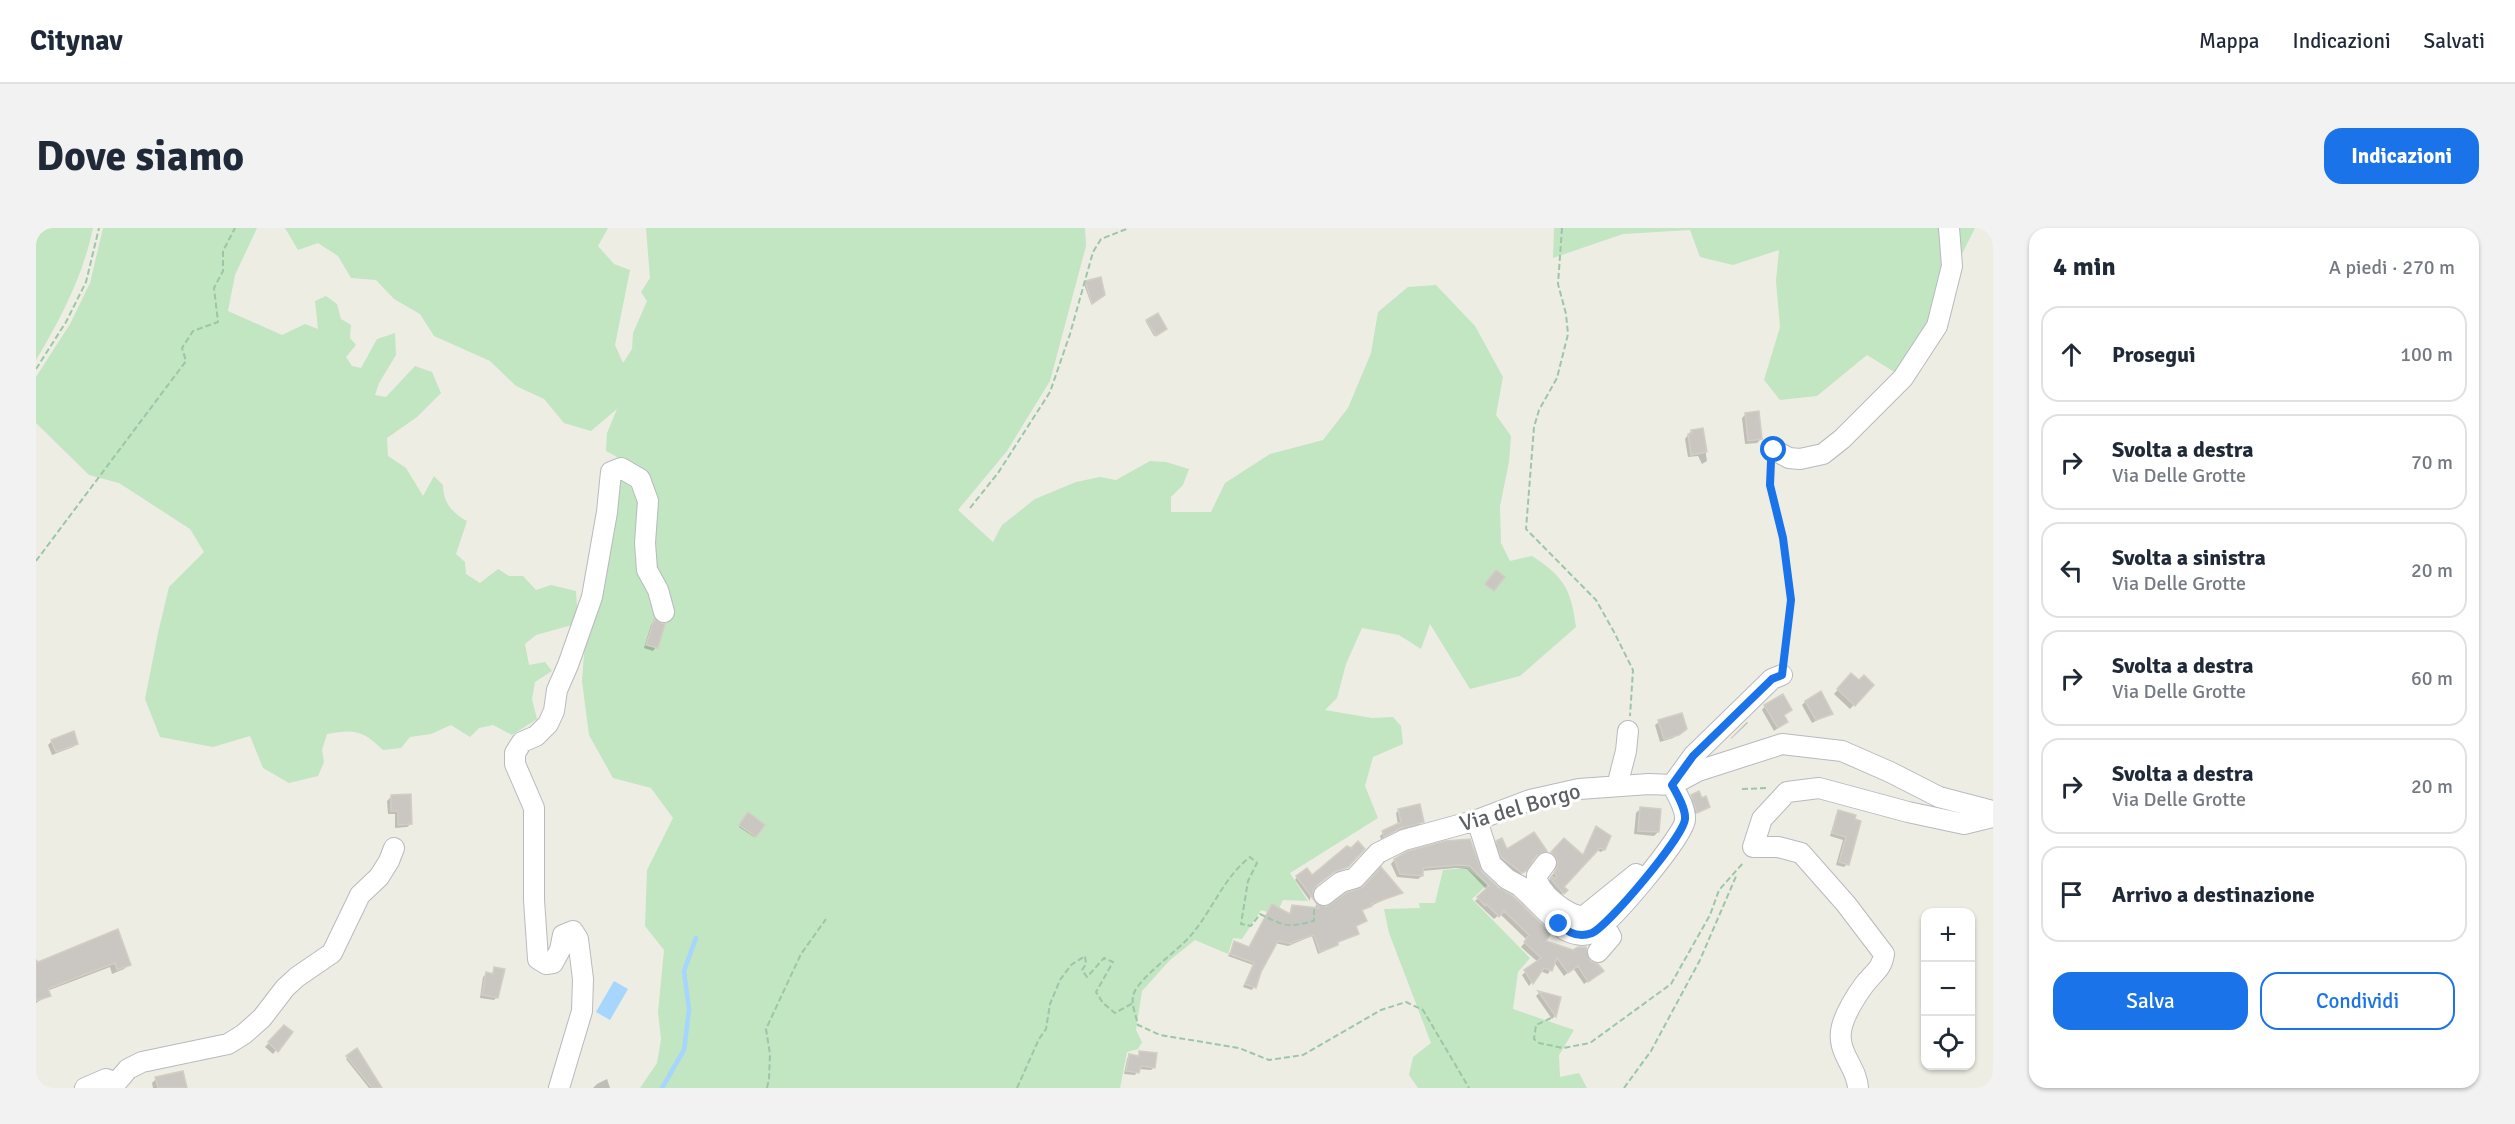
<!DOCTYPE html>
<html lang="it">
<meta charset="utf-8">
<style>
body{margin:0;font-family:Signika,sans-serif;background:#f2f2f3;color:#1f2937}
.controls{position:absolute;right:18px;bottom:18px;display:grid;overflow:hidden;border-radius:12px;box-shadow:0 2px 4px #0004}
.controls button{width:54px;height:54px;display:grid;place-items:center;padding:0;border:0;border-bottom:2px solid #e0e1e3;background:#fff;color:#1f2937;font:30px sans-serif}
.stop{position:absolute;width:18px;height:18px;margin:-14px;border:4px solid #1a73e8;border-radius:50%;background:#fff}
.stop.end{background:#1a73e8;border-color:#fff;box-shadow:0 2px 6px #0008}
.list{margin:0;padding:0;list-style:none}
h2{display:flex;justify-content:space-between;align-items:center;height:78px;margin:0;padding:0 24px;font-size:26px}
h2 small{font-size:20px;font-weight:400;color:#747a83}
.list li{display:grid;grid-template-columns:39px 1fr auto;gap:18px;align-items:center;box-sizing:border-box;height:96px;margin:0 12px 12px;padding:0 12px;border:2px solid #e0e1e3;border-radius:18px}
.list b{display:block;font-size:22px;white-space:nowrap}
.list p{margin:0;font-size:20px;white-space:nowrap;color:#747a83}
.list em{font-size:20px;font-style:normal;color:#747a83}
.actions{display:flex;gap:12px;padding:18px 24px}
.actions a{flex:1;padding:14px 0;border:2px solid #1a73e8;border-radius:18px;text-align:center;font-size:21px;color:#1a73e8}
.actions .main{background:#1a73e8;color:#fff}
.icon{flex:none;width:33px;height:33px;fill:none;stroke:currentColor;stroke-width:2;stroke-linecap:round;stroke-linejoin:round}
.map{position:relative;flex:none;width:1957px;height:860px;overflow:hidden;border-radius:18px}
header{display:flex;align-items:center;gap:36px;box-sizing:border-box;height:84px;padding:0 30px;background:#fff;border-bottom:2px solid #e0e1e3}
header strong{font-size:28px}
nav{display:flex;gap:33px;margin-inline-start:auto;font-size:21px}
.intro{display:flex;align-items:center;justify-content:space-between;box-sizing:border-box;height:144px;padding:0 36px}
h1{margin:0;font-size:42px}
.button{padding:15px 27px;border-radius:18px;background:#1a73e8;color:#fff;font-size:21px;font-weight:700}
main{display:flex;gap:36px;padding:0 36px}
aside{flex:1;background:#fff;border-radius:18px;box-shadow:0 2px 4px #0004}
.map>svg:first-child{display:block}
</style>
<header>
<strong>Citynav</strong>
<nav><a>Mappa</a><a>Indicazioni</a><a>Salvati</a></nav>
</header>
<div class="intro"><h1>Dove siamo</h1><a class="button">Indicazioni</a></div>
<main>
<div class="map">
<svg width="1957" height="860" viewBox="0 0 1957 860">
<rect width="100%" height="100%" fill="#eeede4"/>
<path fill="#c2e5c2" d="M0,0H57C47,48 25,90 0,132Z
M67,0H221L199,47L192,83L246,107L269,96L282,101L279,73L290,68L301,76L305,91L315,97L314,110L320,117L310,129L316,138L325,140L341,111L359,105L360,127L343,155L339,167L350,169L379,138L396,144L405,165L381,189L351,210L352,228L370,240L387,268L398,248L407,257C407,274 416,285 431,293L420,326L429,334L430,346L444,355L462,341L473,348H487L500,362L515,357L540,363L541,379L536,397L500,407L489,416L493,437L509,434L516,443L499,454L496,471L501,491L476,507L457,497L443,500L434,509L415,497L395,506L374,509L365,520L347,522C326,502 319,501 291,506L286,522L288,534L282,548L253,555L227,540L214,508L177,519L124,509L109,471L122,405L133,359L168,324L154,301L83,255L53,247L0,195V149L34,96L54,55Z
M249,0H572L562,18L578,36L594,42L579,117L587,135L596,121L597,105L611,73L605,64L614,50L610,0H1049L1050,18L1014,153L971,223L922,282L957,314L966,297L999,271L1040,254L1064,249L1080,252L1114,233L1130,234L1153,241L1147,257L1135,269V284H1175L1189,255L1234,226L1287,212L1312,180L1335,125L1342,84L1372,59L1400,57L1439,98L1467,149L1460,187L1475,208L1473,234L1464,278L1465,315L1474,333L1496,328C1528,349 1535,361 1540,399L1484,448L1434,461L1394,396L1385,421L1363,407L1326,400L1310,436L1301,470L1289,482L1336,490L1357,489L1365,498L1367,516L1337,529L1329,558L1342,590L1254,645L1272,673L1247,672L1240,687L1225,682L1206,711L1197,710L1192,726L1159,712L1134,732L1106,763L1100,802L1106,814L1102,821L1091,824L1084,860H604L621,835L625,811L622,784L628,722L609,698L611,642L637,590L615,560L577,550L553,507L546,453L550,400L575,321L581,271V229L570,223L571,205L581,181L555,203L528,195L508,171L480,158L454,133L398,108L384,86L358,71L340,52L315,50L302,28L282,15L262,22Z
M1518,0H1939L1918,42L1873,153L1831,127L1781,168L1744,172L1728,152L1744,99L1740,53L1743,22L1697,37L1664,29L1654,2L1587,6L1517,30Z
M1431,640L1451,657L1436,671L1494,730L1482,744L1477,781L1538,802L1523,827L1524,849L1543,845L1551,860H1382L1373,847L1377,829L1395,815L1353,705L1348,681L1384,680L1383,675H1399L1407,642Z"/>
<path fill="#a6d5fd" d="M578,753L592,761L574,792L560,784Z"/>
<path fill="#0003" d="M1050,55L1066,68L1055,76L1048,56Z
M1111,93L1128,102L1118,108L1110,94Z
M1710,186L1725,211L1721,215L1709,216L1706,190Z
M1666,201L1671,233L1666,236L1662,228L1652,229L1649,211L1655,203Z
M618,393L620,419L617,423L608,420L615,397Z
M1815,447L1823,454L1836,457L1814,481L1798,466Z
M1769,474L1795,485L1776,495L1766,477Z
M1729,478L1754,482L1747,488L1750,494L1738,503L1726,482Z
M1623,494L1645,505L1637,510L1624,514L1619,497Z
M1711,494L1712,495L1695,511V510Z
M16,513L41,516L37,519L16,527L12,517Z
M1656,568L1666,572L1672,579L1659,586L1654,570Z
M355,569L375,596L371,599L359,600V586H352L351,573Z
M1604,581L1622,604L1618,608L1598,606L1600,585Z
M1363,582L1386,594L1383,597L1360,603L1345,611L1344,608L1347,605L1362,597L1360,585Z
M1803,584L1818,588L1811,636L1808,639L1800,637L1807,612L1794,608L1800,587Z
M712,586L727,598L718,609L703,599Z
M1560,600L1573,609L1568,622L1565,624L1560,622L1526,659L1530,662L1524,668L1512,654L1520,641L1519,634L1514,628L1528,612L1546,629Z
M1461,614L1470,623H1509L1497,630L1489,642L1482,648L1462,633L1458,618Z
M1409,615L1445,645L1507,714L1553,734L1562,746L1548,756L1537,740L1528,748L1518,734L1512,746L1504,743L1493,758L1486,747L1502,734L1485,719L1491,712L1464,686L1458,691L1439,673L1451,662L1431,641L1420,640L1386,643V648L1382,651L1361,649L1355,636L1358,632Z
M1327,621L1308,641L1294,646L1278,658L1275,663L1274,673L1259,652L1261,649H1276L1315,622Z
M1365,664L1324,683L1329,693L1319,699L1321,706L1301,715L1298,719L1282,726L1276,708L1252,718L1239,715L1216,762L1207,759L1217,737L1192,728L1199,715L1212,720L1236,678L1253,687L1256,678L1279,681L1280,677L1290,680Z
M81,703L93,736L88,741L76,746L74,739L11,763L13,767L0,775V734L1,736Z
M459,740L461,769L458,772L444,770L447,749L450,746L455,747Z
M1503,765L1523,770L1519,788L1516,791L1500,768Z
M248,799L255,804L237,826L229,819Z
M321,823L344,860H333L310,831Z
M1104,824L1118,839L1115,842L1103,841L1099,847L1088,846L1091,831L1093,828L1101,829Z
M120,851L149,860H117L116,855Z
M571,851L574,860H557L561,856Z"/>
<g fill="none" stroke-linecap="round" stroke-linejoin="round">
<path stroke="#a6d5fd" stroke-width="4.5" d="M626,860L648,822L653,782L648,743L660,710"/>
</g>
<path fill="#cac7c2" stroke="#d3cec3" stroke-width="1.5" d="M1065,49L1069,67L1056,76L1049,53Z
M1122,85L1131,101L1120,108L1110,92Z
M1723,183L1726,211L1712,213L1709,185Z
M1667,200L1671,224L1655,227L1652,206L1656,205L1655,202Z
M1460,342L1469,349L1458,363L1449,356Z
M618,391L629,396L622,420L610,417Z
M1815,445L1823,452L1828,447L1838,457L1819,478L1801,461Z
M1785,463L1797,486L1780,492L1769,473Z
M1747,466L1756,482L1748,487L1752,494L1742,500L1728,477Z
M1646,485L1651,501L1643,507L1628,511L1622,492Z
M38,503L42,516L20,524L15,512Z
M1663,563L1666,570L1670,568L1674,579L1661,585L1655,567Z
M375,566L376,596L362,597V583H355V567Z
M1384,576L1388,594L1365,600L1348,609L1346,603L1365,594L1362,581Z
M1604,579L1625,581L1623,604L1602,603Z
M1802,582L1820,587L1819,591L1825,593L1813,637L1803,634L1810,609L1796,605Z
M712,584L729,597L720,609L703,597Z
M1560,598L1575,608L1569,622L1564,620L1528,659L1532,662L1528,666L1514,650L1516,648L1519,651L1521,648L1518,645L1522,637L1521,631L1515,624L1528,610L1547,627Z
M1498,604L1511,623L1501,627L1490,643L1486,645L1465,629L1460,613L1466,610L1471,621Z
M1434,611L1446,644L1463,660L1477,668L1515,705L1510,713L1537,722L1542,719H1550L1554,733L1562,736L1568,743L1552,754L1542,738L1532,745L1521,730L1516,743L1508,740L1497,756L1488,742L1505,730L1488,714L1493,707L1468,683L1463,689L1450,676L1449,678L1441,669L1453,658L1434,638L1424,637L1387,640V648L1364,646L1358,631L1372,623L1409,613Z
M1322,613L1329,621L1312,639L1298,644L1281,657L1277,663L1278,672L1260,648L1271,640L1276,647L1311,618L1315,620Z
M1345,639L1367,665L1335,676L1336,678L1326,682L1331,693L1320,698L1323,706L1302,714V717L1284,724L1278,707L1257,714L1256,716L1242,713L1225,744L1220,760L1209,756L1218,735L1194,726L1198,713L1213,719L1236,676L1254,686L1256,677L1283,680L1280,675L1290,679L1310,665L1327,659Z
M82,701L95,737L81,742L79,735L39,750L12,761L15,768L0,773V732L2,734Z
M458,739L469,741L462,770L446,767L450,744L457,746Z
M1502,763L1525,769L1520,789Z
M248,797L257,804L242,824L232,814Z
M321,820L346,860H336L310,828Z
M1103,823L1121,825L1119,840L1105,838L1103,845L1090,843L1093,826L1103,828Z
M147,843L151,860H122L119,849Z"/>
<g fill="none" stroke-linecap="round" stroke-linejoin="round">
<g stroke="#b7babe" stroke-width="22">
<path id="minor" d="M1738,222L1753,230L1764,231L1787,226L1806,211L1867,150L1901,98L1916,38L1913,0
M1581,558L1590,523L1592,503
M1441,592L1455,636L1471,651L1484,658L1529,702C1538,706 1546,709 1556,705C1572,699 1648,608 1649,592C1650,581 1641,566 1636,557L1657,528L1736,451L1746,447
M1510,635L1501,647C1499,663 1533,690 1548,688L1600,646
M1288,667L1305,654L1319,650L1342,625L1368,612L1441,592L1494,572L1543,561L1613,556L1636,557L1662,543L1746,516L1806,523L1854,544L1903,569L1957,583
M1562,724L1575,709L1568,696
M80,855L92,841L106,834L192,816L208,806L226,790L249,760L261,749L296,725L324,667L343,649L353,633L358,620
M49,860L70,851L80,855L78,860
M523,860L546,783L547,751L542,711L537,703L527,707L524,722L517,735L510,736L502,731L498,672V580L479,536V525L486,514L500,508L512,496L518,483L521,462L532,437L556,369L571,284L575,244L585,240L604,251L612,273L609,315L611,342L622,362L628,384
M1822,860C1821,838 1799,824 1806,798C1810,784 1820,768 1828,757C1837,745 1846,741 1848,726L1810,676L1765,625L1742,619H1717L1726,591L1751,564L1783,560L1872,584L1928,596L1957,589"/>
</g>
<path stroke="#9bc6a8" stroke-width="2" stroke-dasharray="6 3" stroke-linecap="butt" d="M1526,0L1522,56L1530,86L1532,106L1521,150L1503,182L1498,199L1490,301L1560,372L1578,404L1597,442L1594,488
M0,141L30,94L50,54L63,0
M1735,239L1734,257L1747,310L1755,372L1748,432
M934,280L962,245L1014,164L1034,106L1057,24L1065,11L1093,0
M0,333L150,133L146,120L157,103L182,94L178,60L187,43V23L199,0
M1706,561L1731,560
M1278,681V693C1250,700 1249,698 1224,686L1215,698L1205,696L1212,653L1221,635L1214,629C1188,649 1177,681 1156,706C1143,722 1105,748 1098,765C1094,775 1100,787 1102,797L1124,807L1203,820L1233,832L1267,827L1345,782L1370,774L1387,782L1433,860
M1515,790L1500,797L1498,811L1503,815L1527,820L1554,815L1635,756L1674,687L1683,662L1708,634
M731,860L733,851L734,826L730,801L765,726L790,691
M981,860L1003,811L1010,801L1014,776L1024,752L1035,737L1049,728L1050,736L1046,742L1051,749L1068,730L1077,734L1060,764L1067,775L1079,785L1097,775
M1588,860L1615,823L1664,732L1701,646"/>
<use href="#minor" stroke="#fff" stroke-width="20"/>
</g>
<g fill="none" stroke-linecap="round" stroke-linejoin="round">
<path stroke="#1a73e8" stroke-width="8" d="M1523,696C1532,705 1543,710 1556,705C1572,698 1648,608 1649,591C1650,581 1641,566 1636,557L1657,528L1736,451L1746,447L1755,372L1747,310L1734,257L1735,233L1738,222"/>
</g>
<g text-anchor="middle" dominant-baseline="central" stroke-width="6" stroke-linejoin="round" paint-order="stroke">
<g font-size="22" fill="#5c6065" stroke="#fff">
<text transform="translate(1484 579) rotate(-16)">Via del Borgo</text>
</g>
</g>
</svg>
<div class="controls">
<button>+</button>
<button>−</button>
<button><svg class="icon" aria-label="locate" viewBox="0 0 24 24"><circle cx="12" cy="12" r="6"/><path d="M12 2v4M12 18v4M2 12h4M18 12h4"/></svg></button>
</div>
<div class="stop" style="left:1738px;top:222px"></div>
<div class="stop end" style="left:1523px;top:696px"></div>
</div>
<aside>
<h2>4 min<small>A piedi · 270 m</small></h2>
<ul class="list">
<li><svg class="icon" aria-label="ahead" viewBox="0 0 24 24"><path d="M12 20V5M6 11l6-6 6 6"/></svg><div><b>Prosegui</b></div><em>100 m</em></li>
<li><svg class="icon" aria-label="right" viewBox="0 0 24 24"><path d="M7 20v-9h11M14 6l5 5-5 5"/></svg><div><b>Svolta a destra</b><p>Via Delle Grotte</p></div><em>70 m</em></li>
<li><svg class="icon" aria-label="left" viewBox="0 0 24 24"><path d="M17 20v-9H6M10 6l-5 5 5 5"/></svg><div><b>Svolta a sinistra</b><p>Via Delle Grotte</p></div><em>20 m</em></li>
<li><svg class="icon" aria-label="right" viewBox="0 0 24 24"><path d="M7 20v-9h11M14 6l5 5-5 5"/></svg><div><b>Svolta a destra</b><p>Via Delle Grotte</p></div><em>60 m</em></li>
<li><svg class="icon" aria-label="right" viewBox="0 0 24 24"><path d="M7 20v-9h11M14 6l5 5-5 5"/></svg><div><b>Svolta a destra</b><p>Via Delle Grotte</p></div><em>20 m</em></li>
<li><svg class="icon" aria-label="arrive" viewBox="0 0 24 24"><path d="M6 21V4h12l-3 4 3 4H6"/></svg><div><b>Arrivo a destinazione</b></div></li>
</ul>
<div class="actions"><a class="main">Salva</a><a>Condividi</a></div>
</aside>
</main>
